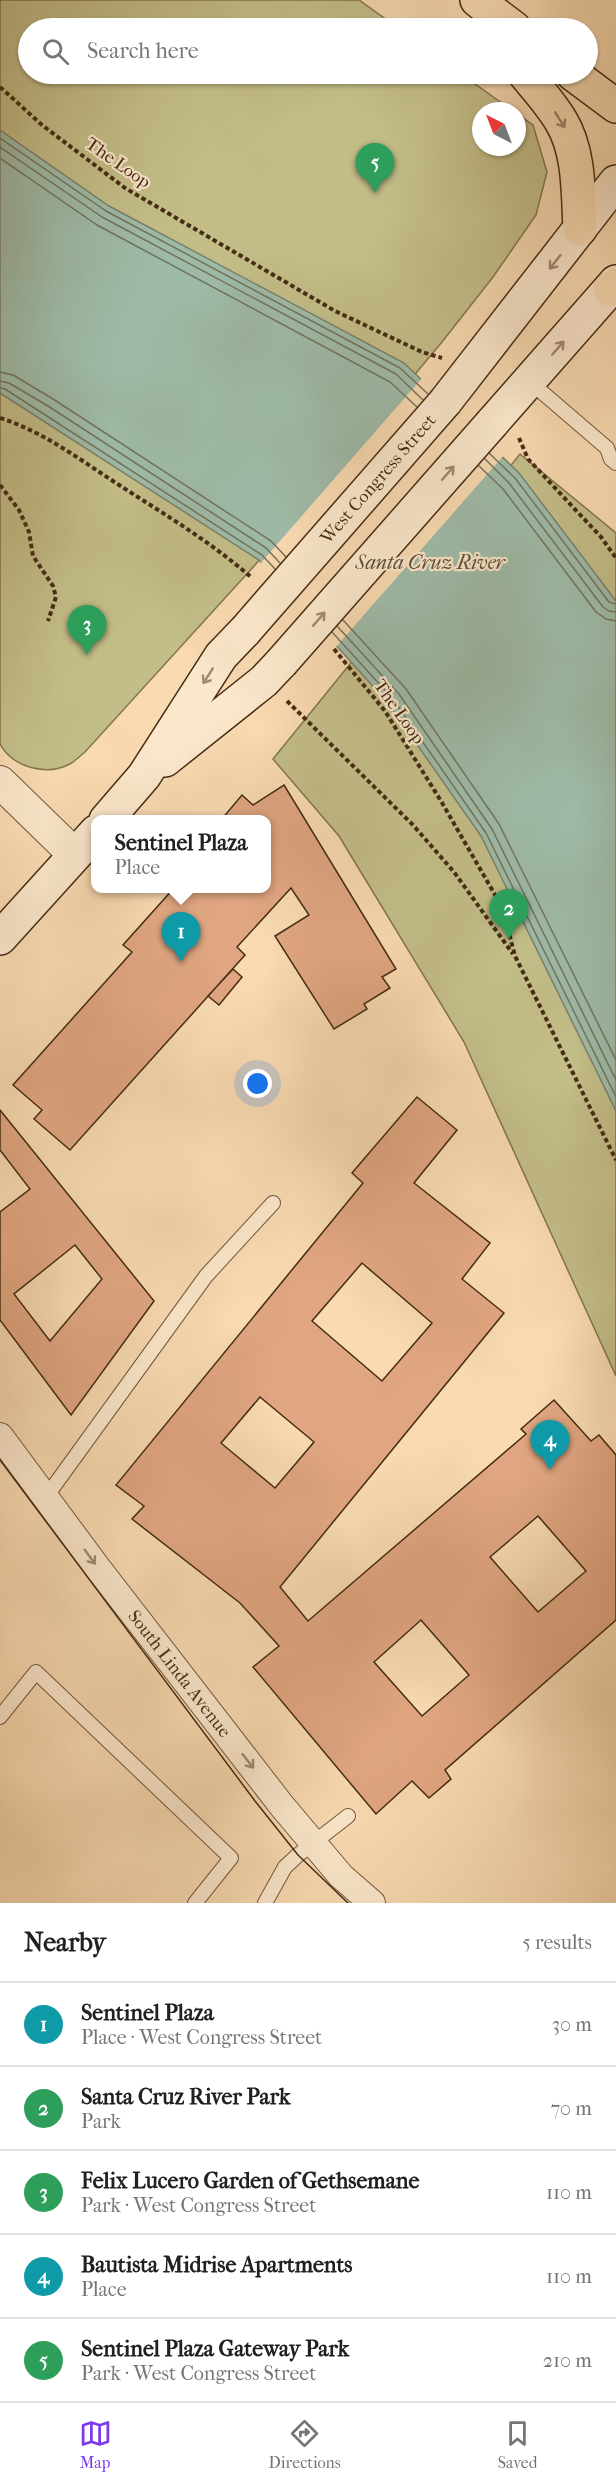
<!DOCTYPE html>
<meta charset="utf-8">
<style>
body{margin:0;font-family:"IM FELL French Canon",serif;background:#f6f6f6;color:#202124}
.compass{position:absolute;left:472px;top:102px;width:54px;height:54px;border-radius:50%;background:#fff;box-shadow:0 2px 4px #0004;rotate:318deg}
.you{position:absolute;left:258px;top:1084px;width:21px;height:21px;margin:-15px;border:4px solid #fff;border-radius:50%;background:#1a73e8;box-shadow:0 0 0 9px #1a73e833}
.badge{display:grid;place-items:center;width:39px;height:39px;border-radius:50%;background:#7c3aed;color:#fff;font-size:20px;font-weight:700}
.pin{position:absolute;translate:-50% -50px;filter:drop-shadow(0 2px 3px #0008)}
.pin::after{content:'';position:absolute;top:32px;width:21px;height:18px;background:inherit;clip-path:polygon(0 0,100% 0,50% 100%)}
.popup{position:absolute;left:91px;top:815px;width:180px;height:78px;box-sizing:border-box;display:grid;place-content:center;border-radius:12px;background:#fff;filter:drop-shadow(0 2px 4px #0005);font-size:20px;white-space:nowrap;color:#757577}
.popup b{font-size:22px;color:#202124}
.popup::after{content:'';position:absolute;left:50%;top:100%;margin-left:-12px;border:12px solid transparent;border-top-color:#fff}
.list{margin:0;padding:0;list-style:none}
h2{display:flex;justify-content:space-between;align-items:center;height:78px;margin:0;padding:0 24px;font-size:26px}
h2 small{font-size:20px;font-weight:400;color:#757577}
.list li{display:grid;grid-template-columns:39px 1fr auto;gap:18px;align-items:center;box-sizing:border-box;height:84px;padding:0 24px;border-top:2px solid #e0e0e0}
.list b{display:block;font-size:22px;white-space:nowrap}
.list p{margin:0;font-size:20px;white-space:nowrap;color:#757577}
.list em{font-size:20px;font-style:normal;color:#757577}
.icon{flex:none;width:33px;height:33px;fill:none;stroke:currentColor;stroke-width:2;stroke-linecap:round;stroke-linejoin:round}
.map{position:relative;flex:none;width:616px;height:1903px;overflow:hidden}
.search{position:absolute;background:#fff;box-shadow:0 2px 4px #0004;left:18px;right:18px;top:18px;height:66px;display:flex;align-items:center;gap:15px;box-sizing:border-box;padding:0 21px;border-radius:33px;color:#757577;font-size:22px}
.sheet{height:498px;background:#fff}
nav{display:flex;justify-content:space-around;align-items:center;box-sizing:border-box;height:84px;border-top:2px solid #e0e0e0;background:#fff;font-size:16px;color:#757577}
nav a{display:grid;justify-items:center;gap:3px}
nav .on{color:#7c3aed}
.map>svg:first-child{display:block}
</style>
<div class="map">
<svg width="616" height="1903" viewBox="0 0 616 1903">
<rect width="100%" height="100%" fill="#f9dab1"/>
<filter id="stains"><feTurbulence type="fractalNoise" baseFrequency=".00333" numOctaves="4"/><feColorMatrix values="0 0 0 0 .2 0 0 0 0 .09 0 0 0 0 .02 0 0 0 .5 -.17"/></filter>
<radialGradient id="worn" r=".72"><stop offset=".6" stop-color="#630" stop-opacity="0"/><stop offset="1" stop-color="#630" stop-opacity=".3"/></radialGradient>
<path fill="#c3be88" stroke="#84744e" stroke-width="1.5" d="M0,0H359L398,28H28V74H461L513,111H481V147H517V114L533,125L547,172L536,215L493,277L442,342L255,565L85,752C80,756 75,761 70,764C47,776 13,768 0,744Z
M520,454L616,533V1376L464,1042L339,836L273,759Z"/>
<path fill="#9ebba8" stroke="#7a816d" stroke-width="1.5" d="M0,130L109,206L404,363L519,473L616,601V1111L481,836L388,703L259,560L0,393Z"/>
<path fill="#f9dab1" d="M423,377L504,455L335,648L259,565Z"/>
<g fill="none" stroke-linecap="round" stroke-linejoin="round">
<path stroke="#72735e" stroke-width="1.5" d="M0,138L106,211L400,368L428,394
M0,147L102,217L396,374L423,400
M0,158L97,225L390,382L417,407
M0,372L13,375L53,399L271,541L286,557
M0,381L9,383L48,406L266,548L280,563
M0,388L5,389L262,555L275,569
M489,453L515,478L609,602L616,604
M485,459L509,483L603,607L609,611L616,612
M479,466L503,489L596,612L606,619L616,621
M343,620L406,689L499,824L616,1060
M337,626L399,694L492,829L616,1080
M332,632L393,699L486,833L616,1097"/>
</g>
<path fill="#e0a681" stroke="#452b14" stroke-width="1.5" fill-rule="evenodd" d="M284,785L396,969L382,977L390,988L364,1004L367,1009L334,1029L275,936L309,915L291,888L237,947L245,955L70,1150L34,1119L42,1110L13,1085L132,952L123,945L174,888H266V820H221L242,795L253,805Z
M233,969L242,977L219,1005L208,996Z
M417,1097L457,1130L414,1183L490,1243L462,1279L504,1313L280,1587L308,1621L526,1434L521,1429L554,1400L591,1441L599,1435L616,1455V1620L445,1770L451,1779L429,1798L412,1781L376,1814L253,1667L279,1646L240,1603L132,1519L144,1506L116,1485L363,1183L352,1173ZM362,1263L432,1323L382,1381L312,1321ZM260,1397L314,1442L275,1488L221,1443ZM538,1516L586,1571L538,1612L490,1557ZM421,1620L469,1675L422,1716L374,1662Z
M0,1110L154,1301L71,1415L0,1320V1212L30,1189L0,1150ZM75,1245L102,1279L50,1341L14,1294Z"/>
<g fill="none" stroke-linecap="round" stroke-linejoin="round">
<g stroke="#72573b" stroke-width="16">
<path id="service" d="M529,381L607,448L611,459L616,463
M46,1497L206,1276L273,1203
M0,1717L36,1672L231,1858L195,1903
M265,1903L285,1867L298,1855L348,1816"/>
</g>
<g stroke="#72573b" stroke-width="28">
<g id="minor">
<path id="s1" d="M0,1436L97,1567L282,1806L341,1876L372,1903"/>
</g>
</g>
<g stroke="#72573b" stroke-width="34">
<path id="tertiary" d="M0,782L75,855"/>
</g>
<g stroke="#452b14" stroke-width="36">
<path id="secondary" d="M445,402L616,182
M492,423L616,282
M165,760L264,681L281,663
M106,820L144,776L221,656L245,631
M0,938L96,832"/>
</g>
<g stroke="#452b14" stroke-width="36">
<path id="primary" d="M477,0L514,28
M525,74C537,89 551,104 561,121C580,152 578,194 580,229
M573,74L616,106
M610,289L616,285"/>
</g>
<g stroke="#452b14" stroke-width="36">
<path id="motorway" d="M479,0L487,8"/>
</g>
<path stroke="#452b14" stroke-width="4" stroke-dasharray="4.5 3" stroke-linecap="butt" d="M0,87L42,125L125,188L335,311L422,352L442,358
M0,418C42,431 79,459 116,483C162,513 210,541 252,578
M519,438L528,459L601,537L616,558
M0,485L19,510L29,532L33,556L53,586L56,597L48,621
M334,649L385,711L441,801L502,907L515,956L616,1160
M287,701L413,825L454,872L513,954"/>
<use href="#service" stroke="#fbe7cc" stroke-width="14"/>
<use href="#minor" stroke="#fbe7cc" stroke-width="26"/>
<use href="#tertiary" stroke="#fbe7cc" stroke-width="32"/>
<use href="#secondary" stroke="#fbe7cc" stroke-width="33"/>
<use href="#primary" stroke="#f9dab1" stroke-width="33"/>
<use href="#motorway" stroke="#f9dab1" stroke-width="33"/>
<path stroke="#452b14" stroke-width="1.5" d="M0,1460L255,1801L298,1855L348,1903"/>
<g stroke="#452b14" stroke-width="36" stroke-linecap="butt">
<g id="secondary-bridge">
<path id="s2" d="M245,631L445,402"/>
<path d="M281,663L492,423"/>
</g>
</g>
<use href="#secondary-bridge" stroke="#fbe7cc" stroke-width="33"/>
</g>
<defs><path id="oneway-shaft" d="M-6 0H5M1.5-3L5.5 0L1.5 3" fill="none" stroke-width="1.6" stroke-linecap="round" stroke-linejoin="round" transform="scale(1.5)"/></defs>
<use stroke="#9f8262" href="#oneway-shaft" transform="translate(560 120) rotate(58)"/>
<g stroke="#a08970">
<use href="#oneway-shaft" transform="translate(555 262) rotate(128)"/>
<use href="#oneway-shaft" transform="translate(558 348) rotate(-49)"/>
<use href="#oneway-shaft" transform="translate(448 473) rotate(-49)"/>
<use href="#oneway-shaft" transform="translate(319 619) rotate(-49)"/>
<use href="#oneway-shaft" transform="translate(208 676) rotate(122)"/>
<use href="#oneway-shaft" transform="translate(90 1557) rotate(54)"/>
<use href="#oneway-shaft" transform="translate(248 1761) rotate(52)"/>
</g>
<g text-anchor="middle" dominant-baseline="central" stroke-width="4.5" stroke-linejoin="round" paint-order="stroke">
<g font-size="18" fill="#452b14" stroke="#fbe7cc">
<text transform="translate(118 163) rotate(35)">The Loop</text>
<text stroke="none"><textPath href="#s2" startOffset="202">West Congress Street</textPath></text>
<text transform="translate(399 712) rotate(55)">The Loop</text>
<text stroke="none"><textPath href="#s1" startOffset="298">South Linda Avenue</textPath></text>
</g>
<g font-size="20" font-style="italic" fill="#5b4f39" stroke="#fbe7cc">
<text x="430" y="562">Santa Cruz River</text>
</g>
</g>
<rect width="100%" height="100%" filter="url(#stains)"/>
<rect width="100%" height="100%" fill="url(#worn)"/>
</svg>
<svg class="compass" viewBox="-18 -18 36 36"><path d="M0-13l5 13h-10z" fill="#e53935"/><path d="M0 13l5-13h-10z" fill="#757577"/></svg>
<div class="you"></div>
<div class="pin badge" style="left:181px;top:962px;background:#0f9aa8">1</div>
<div class="popup"><b>Sentinel Plaza</b>Place</div>
<div class="pin badge" style="left:509px;top:939px;background:#2e9e5b">2</div>
<div class="pin badge" style="left:87px;top:655px;background:#2e9e5b">3</div>
<div class="pin badge" style="left:550px;top:1470px;background:#0f9aa8">4</div>
<div class="pin badge" style="left:375px;top:193px;background:#2e9e5b">5</div>
<div class="search"><svg class="icon" aria-label="search" viewBox="0 0 24 24"><circle cx="10" cy="10" r="6"/><path d="M15 15l6 6"/></svg>Search here</div>
</div>
<section class="sheet">
<h2>Nearby<small>5 results</small></h2>
<ul class="list">
<li><span class="badge" style="background:#0f9aa8">1</span><div><b>Sentinel Plaza</b><p>Place · West Congress Street</p></div><em>30 m</em></li>
<li><span class="badge" style="background:#2e9e5b">2</span><div><b>Santa Cruz River Park</b><p>Park</p></div><em>70 m</em></li>
<li><span class="badge" style="background:#2e9e5b">3</span><div><b>Felix Lucero Garden of Gethsemane</b><p>Park · West Congress Street</p></div><em>110 m</em></li>
<li><span class="badge" style="background:#0f9aa8">4</span><div><b>Bautista Midrise Apartments</b><p>Place</p></div><em>110 m</em></li>
<li><span class="badge" style="background:#2e9e5b">5</span><div><b>Sentinel Plaza Gateway Park</b><p>Park · West Congress Street</p></div><em>210 m</em></li>
</ul>
</section>
<nav>
<a class="on"><svg class="icon" aria-label="map" viewBox="0 0 24 24"><path d="M3 6l6-2 6 2 6-2v14l-6 2-6-2-6 2zM9 4v14M15 6v14"/></svg>Map</a>
<a><svg class="icon" aria-label="directions" viewBox="0 0 24 24"><path d="M12 3l9 9-9 9-9-9zM9 14v-3h6M13 9l2 2-2 2"/></svg>Directions</a>
<a><svg class="icon" aria-label="saved" viewBox="0 0 24 24"><path d="M7 4h10v16l-5-4-5 4z"/></svg>Saved</a>
</nav>
